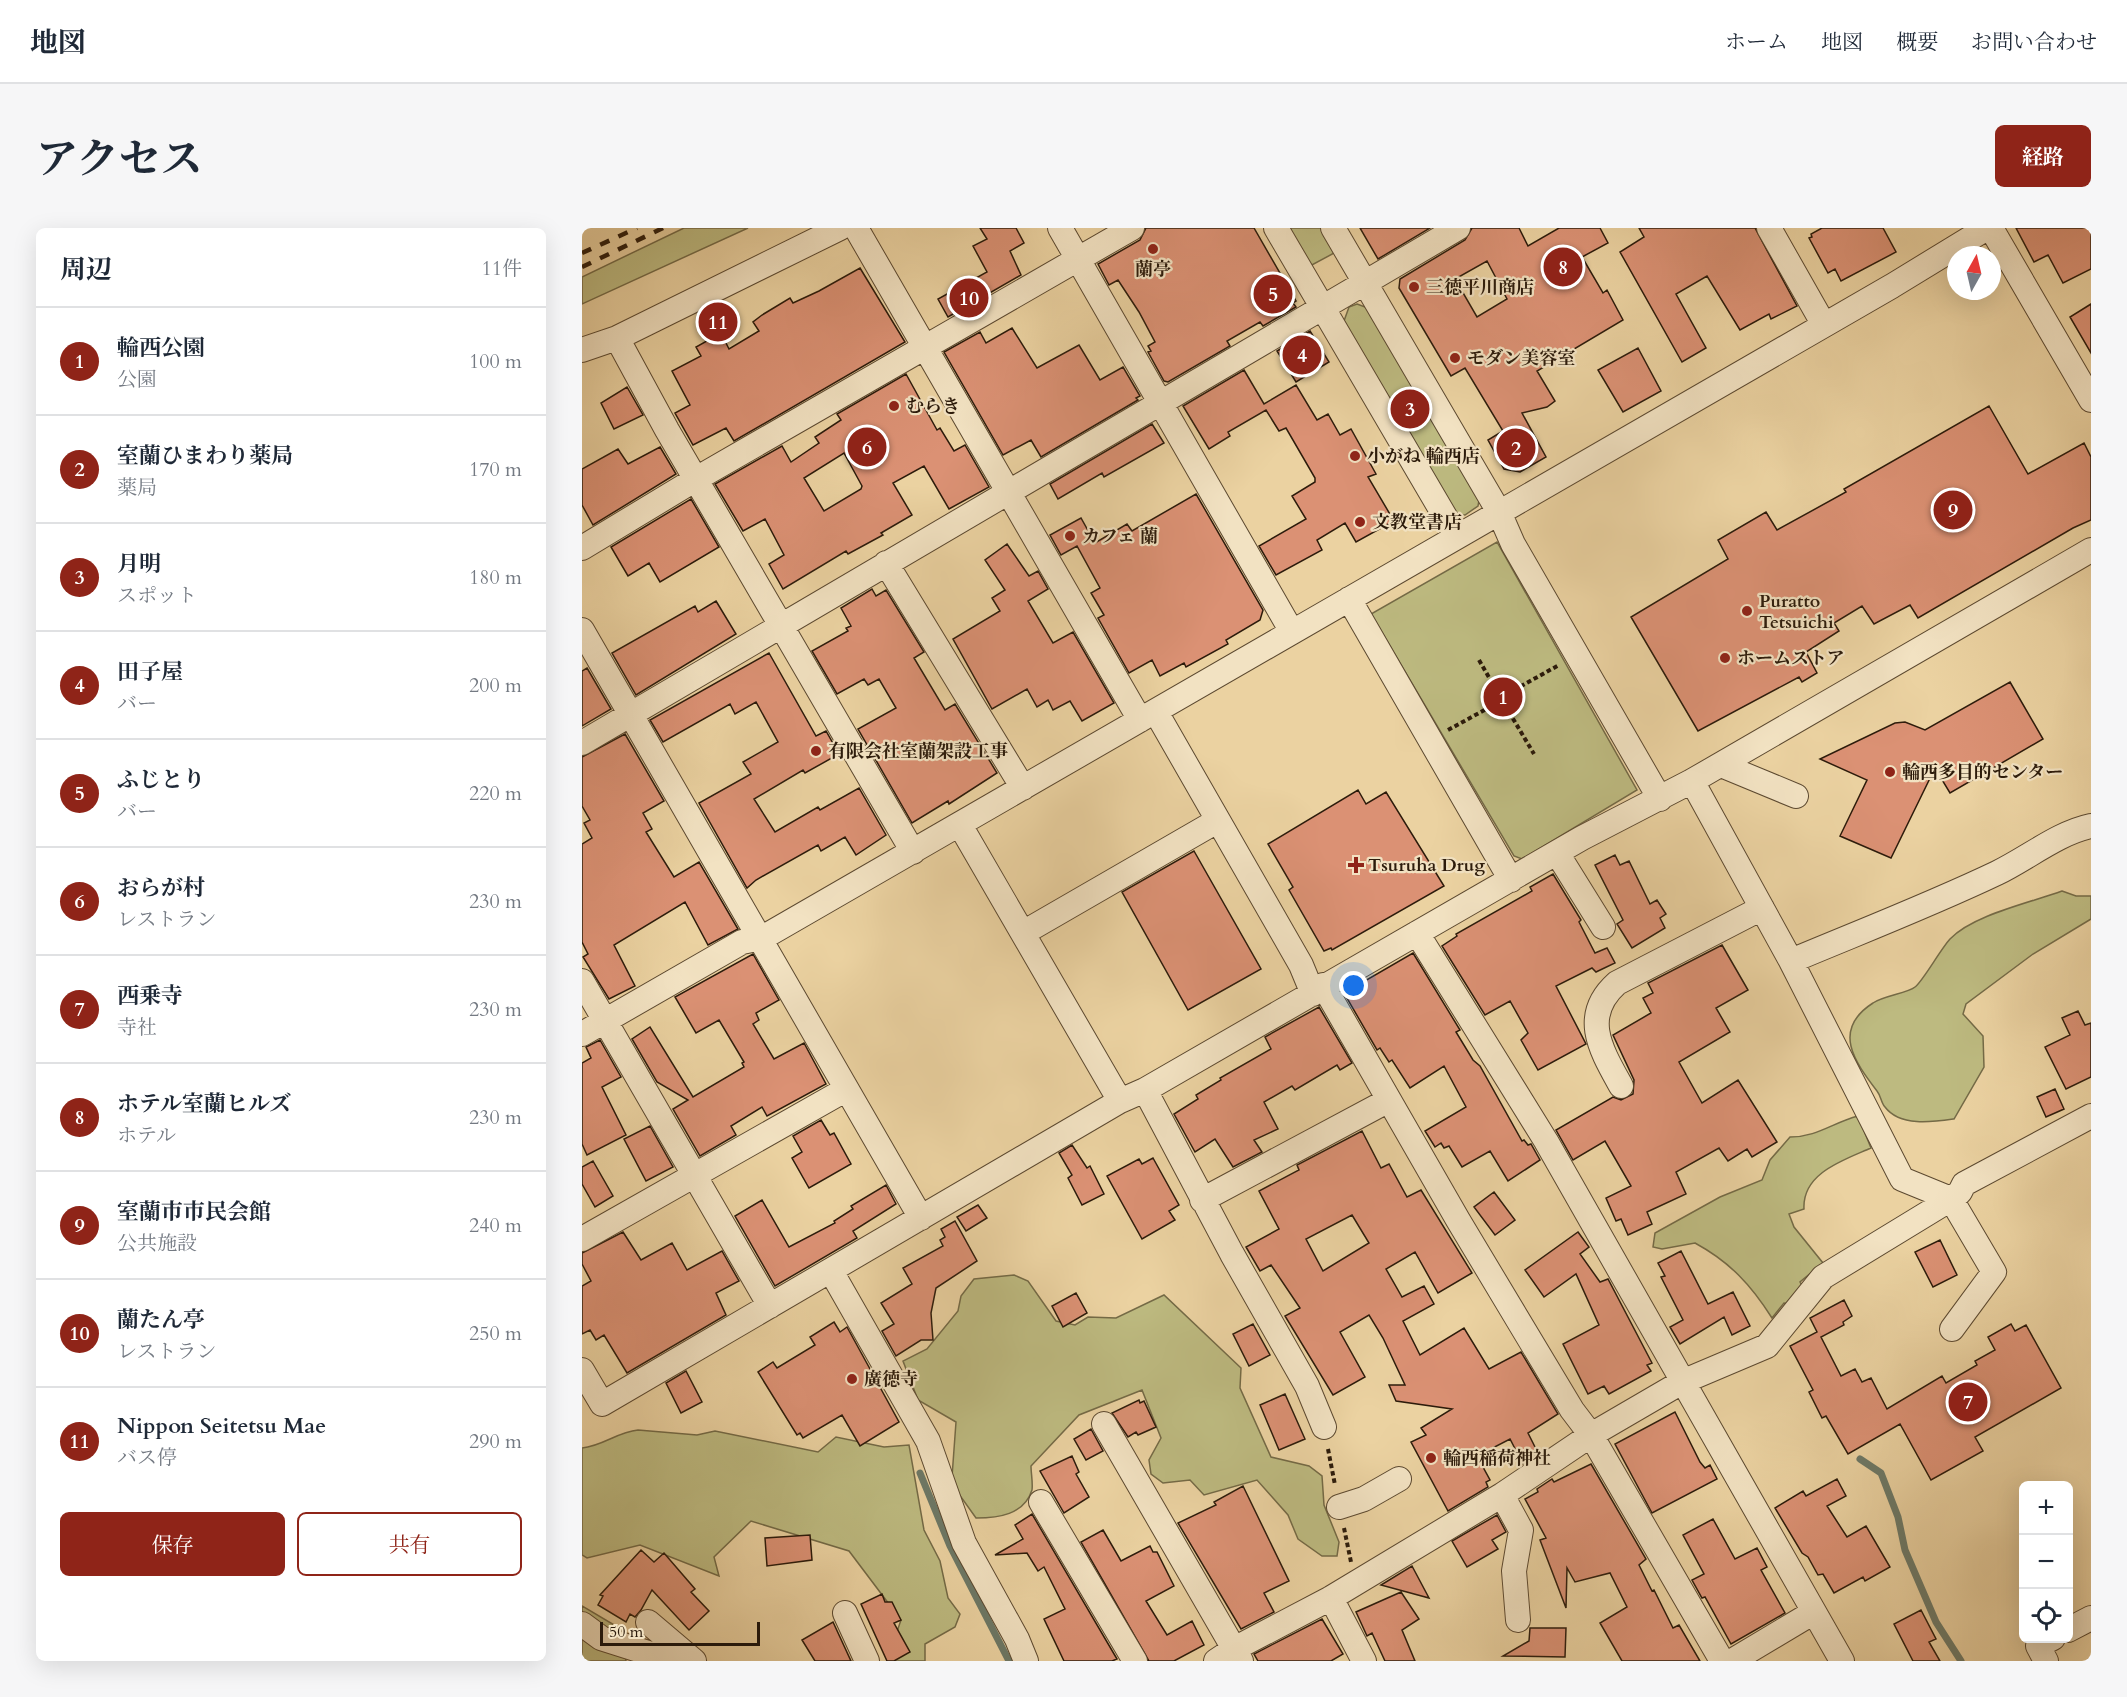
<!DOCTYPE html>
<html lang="ja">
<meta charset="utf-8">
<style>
body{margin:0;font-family:Cardo,"Noto Serif JP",serif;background:#f6f6f7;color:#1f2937}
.controls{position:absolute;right:18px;bottom:18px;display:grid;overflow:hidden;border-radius:9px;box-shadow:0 6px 24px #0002}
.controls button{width:54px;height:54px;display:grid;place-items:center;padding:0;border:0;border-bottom:2px solid #e0e1e3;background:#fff;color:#1f2937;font:30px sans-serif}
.compass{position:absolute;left:1365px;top:18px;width:54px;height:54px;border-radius:50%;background:#fff;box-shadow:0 6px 24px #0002;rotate:8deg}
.scale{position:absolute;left:18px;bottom:15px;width:160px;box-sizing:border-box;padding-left:6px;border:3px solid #2c1b0b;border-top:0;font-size:16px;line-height:21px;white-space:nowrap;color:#2c1b0b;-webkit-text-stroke:4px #f2e2c2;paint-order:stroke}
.you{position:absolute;left:772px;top:758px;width:21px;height:21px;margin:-15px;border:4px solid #fff;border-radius:50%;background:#1a73e8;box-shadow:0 0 0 9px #1a73e833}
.badge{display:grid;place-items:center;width:39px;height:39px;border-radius:50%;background:#8f2418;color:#fff;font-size:20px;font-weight:700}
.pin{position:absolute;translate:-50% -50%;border:3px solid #fff;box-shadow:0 2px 6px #0006}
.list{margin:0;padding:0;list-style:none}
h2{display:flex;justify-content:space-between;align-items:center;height:78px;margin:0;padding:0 24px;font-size:26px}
h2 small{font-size:20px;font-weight:400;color:#747a83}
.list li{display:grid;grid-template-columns:39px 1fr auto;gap:18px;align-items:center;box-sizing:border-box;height:108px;padding:0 24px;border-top:2px solid #e0e1e3}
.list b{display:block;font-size:22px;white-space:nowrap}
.list p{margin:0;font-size:20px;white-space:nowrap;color:#747a83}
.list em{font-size:20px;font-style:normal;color:#747a83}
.actions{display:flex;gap:12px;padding:18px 24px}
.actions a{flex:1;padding:14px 0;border:2px solid #8f2418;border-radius:9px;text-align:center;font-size:21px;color:#8f2418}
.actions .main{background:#8f2418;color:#fff}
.icon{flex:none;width:33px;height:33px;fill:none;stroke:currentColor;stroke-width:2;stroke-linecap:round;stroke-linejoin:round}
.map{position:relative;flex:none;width:1509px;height:1433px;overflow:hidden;border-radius:9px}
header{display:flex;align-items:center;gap:36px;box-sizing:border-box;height:84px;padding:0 30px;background:#fff;border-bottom:2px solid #e0e1e3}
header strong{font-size:28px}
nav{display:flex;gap:33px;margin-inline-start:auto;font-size:21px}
.intro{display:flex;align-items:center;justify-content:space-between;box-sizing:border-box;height:144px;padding:0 36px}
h1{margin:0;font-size:42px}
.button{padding:15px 27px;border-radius:9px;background:#8f2418;color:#fff;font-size:21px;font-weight:700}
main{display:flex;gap:36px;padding:0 36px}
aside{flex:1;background:#fff;border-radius:9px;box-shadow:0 6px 24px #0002}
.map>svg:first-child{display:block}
</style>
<header>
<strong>地図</strong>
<nav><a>ホーム</a><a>地図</a><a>概要</a><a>お問い合わせ</a></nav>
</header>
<div class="intro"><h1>アクセス</h1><a class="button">経路</a></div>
<main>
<aside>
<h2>周辺<small>11件</small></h2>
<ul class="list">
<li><span class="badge">1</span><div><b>輪西公園</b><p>公園</p></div><em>100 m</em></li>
<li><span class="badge">2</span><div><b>室蘭ひまわり薬局</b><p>薬局</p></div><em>170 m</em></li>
<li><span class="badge">3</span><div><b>月明</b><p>スポット</p></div><em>180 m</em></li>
<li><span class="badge">4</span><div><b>田子屋</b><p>バー</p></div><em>200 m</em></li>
<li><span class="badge">5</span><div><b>ふじとり</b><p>バー</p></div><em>220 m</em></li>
<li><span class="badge">6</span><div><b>おらが村</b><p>レストラン</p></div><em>230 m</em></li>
<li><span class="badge">7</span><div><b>西乗寺</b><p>寺社</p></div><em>230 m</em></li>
<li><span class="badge">8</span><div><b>ホテル室蘭ヒルズ</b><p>ホテル</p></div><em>230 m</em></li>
<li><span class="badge">9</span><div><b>室蘭市市民会館</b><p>公共施設</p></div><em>240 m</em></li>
<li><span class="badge">10</span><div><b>蘭たん亭</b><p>レストラン</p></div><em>250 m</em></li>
<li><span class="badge">11</span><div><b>Nippon Seitetsu Mae</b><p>バス停</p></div><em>290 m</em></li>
</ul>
<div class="actions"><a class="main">保存</a><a>共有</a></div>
</aside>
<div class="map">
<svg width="1509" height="1433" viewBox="0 0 1509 1433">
<rect width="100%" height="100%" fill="#ebd2a1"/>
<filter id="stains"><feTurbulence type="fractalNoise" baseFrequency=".00333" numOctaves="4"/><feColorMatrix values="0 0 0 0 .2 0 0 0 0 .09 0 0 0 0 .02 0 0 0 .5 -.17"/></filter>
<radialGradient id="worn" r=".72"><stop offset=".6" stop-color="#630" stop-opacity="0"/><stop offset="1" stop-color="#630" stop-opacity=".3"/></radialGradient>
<path fill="#bdba80" stroke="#746a46" stroke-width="1.5" d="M102,0H166L0,76V49Z
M707,0H740L754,24L728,38Z
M775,76L786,80L897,272L896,278L883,287L875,286L762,93L767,79Z
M915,314L1055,562L940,631L932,628L789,386Z
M1480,663L1494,668H1509V691L1451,726L1384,776L1381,786L1401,808L1402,839L1372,891C1351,894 1318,899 1303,879C1299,875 1299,868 1295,863C1273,834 1249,802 1291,775C1301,768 1326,765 1333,759C1341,753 1358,722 1368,711C1391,687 1447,675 1480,663Z
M1276,888L1289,920C1262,932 1220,945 1222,981L1207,986L1212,999L1241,1035L1218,1054L1221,1059L1209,1076L1202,1075L1190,1090C1169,1057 1148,1034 1113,1015L1080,1021L1071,1019L1073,1005L1138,969L1180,952L1188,932L1208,909C1235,909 1250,895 1276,888Z
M432,1047L446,1053L474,1093L493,1097L506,1089L534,1090L582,1067L659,1140L658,1160L689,1229L727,1238L740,1248L742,1277L757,1314L755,1328H740L716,1311L706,1287L675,1252L622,1267L608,1252L581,1255L569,1246L567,1232L579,1210L560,1162L497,1187L449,1238C449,1245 451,1255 450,1262C442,1287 416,1290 394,1290L374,1262L370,1249L374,1194L336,1172L321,1133L345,1121L376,1083L379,1068L392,1051Z
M56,1202L115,1207L133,1203L236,1224L254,1209L302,1219L327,1217L342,1302L358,1333L366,1370L378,1386L373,1399L343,1416V1433H305L319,1392L267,1323L169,1293L132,1329L137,1348L58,1317L5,1330L0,1327V1220C21,1218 35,1204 56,1202Z
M0,1378L39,1401L44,1433H0Z"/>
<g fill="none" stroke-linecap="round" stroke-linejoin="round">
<path stroke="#6d7967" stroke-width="7" d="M1278,1231L1299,1245L1316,1289L1323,1322L1354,1394L1379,1433
M338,1245L368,1318L427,1433"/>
</g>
<path fill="#db9174" stroke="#2c1b0b" stroke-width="1.5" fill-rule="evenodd" d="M398,0H434L442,15L428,23L439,47L366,89L356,71L405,44L391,18L405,11Z
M564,0H672L714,73L711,75L714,79L681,98L678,94L645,113L648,118L586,154L582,153L566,124L569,123L566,118L573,114L557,84L536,52L527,57L516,36L558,12Z
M778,0H848L796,31Z
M890,0H937L946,18L977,0H1018L1026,15L1000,29L1021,65L1025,62L1041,92L955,143L973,173L965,179L940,185L964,229L938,244L922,241L906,212L921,203L883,140L869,148L817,60L818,51L883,12ZM905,33L925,71L895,89L873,51Z
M1057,0H1173L1215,78L1189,91L1187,86L1158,102L1125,48L1094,66L1124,120L1100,134L1038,24L1062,9Z
M1240,0H1301L1314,24L1259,53L1253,41L1246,45L1227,10L1230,9L1229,6Z
M1434,0H1509V41L1481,55L1466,27L1452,34Z
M278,40L323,114L152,213L144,200L111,217L93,185L108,177L90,143L119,128L114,119L139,105L147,121L177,103L171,94L180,87L208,70L211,75L237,63Z
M1509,76V125L1488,89Z
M430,100L455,140L497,117L518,152L541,139L558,168L554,170L556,172L459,229L449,212L421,227L362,124L398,104L404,115Z
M728,103L747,134L714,154L695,123Z
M1056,120L1079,163L1041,184L1016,142Z
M662,142L682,176L714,157L735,192L746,186L758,207L769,201L794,246L786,249L812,293L774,314L763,295L735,312L740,322L694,347L677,318L724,291L710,268L733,254V250L704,200L697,203L684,182L646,204L648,208L627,221L601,178Z
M324,146L355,202L358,200L372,223L383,217L407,259L367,281L342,238L311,255L330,287L299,305L301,307L266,326L264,323L201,361L187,336L202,327L183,291L161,303L133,256L200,218L209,234L237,215L233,209L259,192L255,186ZM262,225L280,258L279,261L242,283L222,250Z
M45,159L61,187L32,201L19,175Z
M1407,178L1446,246L1502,215L1509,229V292L1491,300L1336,390L1328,377L1292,396L1280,378L1252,395L1257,403L1224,424L1235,445L1220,454L1217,449L1116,503L1049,389L1146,331L1136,312L1184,284L1195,302L1264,264L1262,261Z
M570,196L582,215L522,249L520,245L476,271L468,256Z
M78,219L94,246L11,297L0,277V241L36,221L46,236Z
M614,266L681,382L678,392L644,412L646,416L604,439L602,435L578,448L570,432L547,445L516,390L522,387L509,365L518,360L495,318L479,327L468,307L499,290L513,315L545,296L550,303Z
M109,271L137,319L78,354L67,335L46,348L29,319Z
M425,316L447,348L456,343L466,361L446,373L471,415L491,404L532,475L500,493L488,473L471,482L466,472L455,479L445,461L410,481L371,411L418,383L410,370L423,362L403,332Z
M290,361L294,368L304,362L342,424L332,430L363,482L373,476L415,545L367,576L366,573L330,595L276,501L314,480L297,451L286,457L282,451L255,466L230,423L266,403L264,400L269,398L259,380Z
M134,373L154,406L54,467L30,425L113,378L116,384Z
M187,425L234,508L244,503L257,526L223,545L221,542L172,571L193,604L236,579L238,582L277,560L304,607L274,627L263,609L239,623L236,617L174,652L165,660L117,575L169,546L161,534L196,514L174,474L153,486L148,476L81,514L68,492Z
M5,440L29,481L0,498V443Z
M1428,454L1461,511L1368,565L1353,540L1309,630L1258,608L1285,552L1238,531L1313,495L1323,494L1343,502Z
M43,506L82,573L61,585L70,601L64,604L92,649L117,634L156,701L126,717L103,674L32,717L53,758L27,771L1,729L6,726L0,714V616L10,610L2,595L8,592L0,578V529Z
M776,562L784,576L804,564L862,658L750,722L749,720L742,723L707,662L711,659L686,616Z
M612,623L679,741L606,782L540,664Z
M1033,627L1038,637L1047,633L1068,676L1075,672L1084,686L1078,690L1083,700L1050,720L1035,696L1041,692L1013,637Z
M971,646L999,692L997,694L1013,725L1025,720L1033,735L1014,744L1010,740L974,758L1004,816L956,842L939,812L946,805L928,773L903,787L860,718L875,708L874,706L950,663L948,659Z
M1140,717L1166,762L1134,780L1148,804L1097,834L1120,875L1156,852L1195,914L1170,929L1165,921L1146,933L1137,920L1094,944L1104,966L1065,984L1070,996L1046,1007L1039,991L1034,993L1024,970L1049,958L1023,913L991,932L974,902L1031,869L1039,872L1051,866L1052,852L1031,807L1069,785L1061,770L1071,765L1066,755Z
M831,725L878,802L874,804L891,832L898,838L940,913L942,912L946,917L949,916L958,932L926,953L908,923L880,939L867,918L862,920L859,915L853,919L843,903L884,879L862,838L828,860L810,832L807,834L798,820L795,822L762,765Z
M171,726L197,772L174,785L177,792L171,796L192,831L222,815L244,856L185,888L180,879L149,898L154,907L118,928L91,881L106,872L75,854L50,811L68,799L111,869L162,839L160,835L162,834L137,792L114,805L93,769Z
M737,779L770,835L758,842L755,837L713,862L710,858L682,874L696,901L672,912L680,924L651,939L633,911L613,924L592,886L616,871L614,867L639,852L638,850L689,821L683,809Z
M1496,783L1503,797L1509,795V849L1484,861L1463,819L1488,807L1480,790Z
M18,812L39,849L20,859L44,907L5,927L0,916V835L9,830L4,819Z
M1473,861L1482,881L1464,889L1455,869Z
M239,892L248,907L252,905L269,936L227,960L210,930L220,924L211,908Z
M68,898L91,939L64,953L42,911Z
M780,903L799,940L807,936L825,969L839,962L890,1045L856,1065L833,1024L804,1041L820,1069L842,1058L852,1076L821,1093L838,1127L882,1100L907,1141L939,1124L976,1186L946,1205L956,1225L941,1236L928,1211L895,1228L908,1252L904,1254L906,1259L866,1283L829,1214L844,1207L839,1200L870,1181L814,1173L807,1157H823L801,1110L787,1087L758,1104L783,1149L751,1167L703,1088L718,1080L689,1037L678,1043L664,1019L697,1001L677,963L717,942L715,937ZM770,987L787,1015L741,1043L724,1011Z
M490,917L505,940L508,938L522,966L500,977L486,950L490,947L477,925Z
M571,930L597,977L587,983L593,992L560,1011L525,948L557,931L560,936Z
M11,933L31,968L13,979L0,956V939Z
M304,957L314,976L271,1003L275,1010L193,1058L153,988L180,972L207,1019L253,995L252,993L271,981L269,978Z
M912,964L933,992L913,1007L892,979Z
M396,977L405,990L384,1003L375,989Z
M373,993L395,1033L354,1060L349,1085L351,1112H339L314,1128L300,1103L312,1096L299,1075L330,1056L321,1040L361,1018L358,1012L363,1009L359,1001Z
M41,1004L59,1032L90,1015L105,1042L140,1023L157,1053L134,1065L144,1087L45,1145L22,1107L14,1112L8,1102L0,1106V1058L9,1053L0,1036V1025Z
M996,1004L1007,1019L998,1026L1018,1054L1026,1051L1070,1135L1065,1137L1069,1143L1027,1166L1022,1158L1006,1166L981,1116L1017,1097L994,1046L962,1069L943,1042Z
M1358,1012L1375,1047L1351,1059L1333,1024Z
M1099,1023L1126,1076L1151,1064L1168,1098L1150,1107L1142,1089L1098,1116L1088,1099L1101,1092L1079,1049L1083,1048L1076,1035Z
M494,1065L505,1085L481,1099L470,1078Z
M1262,1072L1270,1088L1261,1094L1262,1097L1239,1109L1259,1148L1273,1141L1280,1154L1289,1150L1305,1181L1360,1148L1364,1155L1395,1137L1393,1133L1413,1122L1406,1109L1429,1096L1433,1103L1444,1097L1479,1160L1393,1209L1401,1223L1349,1252L1318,1196L1266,1226L1244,1188L1240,1190L1227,1164L1231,1162L1208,1118L1235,1104L1228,1090Z
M252,1094L258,1104L265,1099L317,1194L278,1218L260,1187L221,1210L218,1205L215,1207L176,1144L191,1134L195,1140L233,1117L228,1109Z
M671,1096L688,1127L667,1138L651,1106Z
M104,1143L120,1174L99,1185L84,1155Z
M703,1166L723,1211L697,1222L678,1177Z
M557,1172L558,1175L562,1173L574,1199L556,1207L554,1204L546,1209L530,1185Z
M1093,1184L1118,1234L1123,1240L1128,1237L1135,1251L1070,1285L1033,1216Z
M509,1201L521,1223L504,1232L492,1211Z
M490,1228L497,1244L494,1246L507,1269L482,1285L458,1243Z
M1009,1236L1064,1331L1057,1337L1070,1363L1072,1362L1091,1400L1097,1397L1118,1433H1040L1018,1395L1045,1379L1028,1345L993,1354L985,1340L984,1380L958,1312L964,1310L943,1271L956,1264L955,1261L970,1251L972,1254Z
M1255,1251L1264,1268L1245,1278L1265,1309L1284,1298L1308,1339L1283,1353L1281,1349L1252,1365L1241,1346L1236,1347L1226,1329L1220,1325L1193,1280L1221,1263L1224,1268Z
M661,1258L707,1353L682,1365L692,1384L659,1401L596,1295L634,1277L632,1274Z
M450,1286L535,1431L530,1433H482L462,1391L483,1381L462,1339L456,1343L445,1325L413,1327L441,1311L433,1297Z
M915,1287L924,1304L910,1312L916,1321L885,1339L870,1313Z
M1131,1291L1153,1331L1175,1320L1185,1339L1179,1342L1203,1385L1149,1416L1123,1369L1120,1370L1110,1352L1122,1346L1101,1307Z
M521,1302L539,1333L568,1318L571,1324H575L592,1358L564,1373L585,1407L610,1393L622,1417L592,1433H567L499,1314Z
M228,1307L230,1332L185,1338L183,1310Z
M59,1322L72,1334L82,1325L113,1361L109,1364L127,1383L107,1402L70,1362L59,1382L53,1389L48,1386L44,1394L16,1377L21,1368L18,1367Z
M830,1338L847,1370L799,1357Z
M819,1364L837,1391L820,1402L833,1433H803L790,1405L785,1408L774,1384Z
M300,1366L303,1374H310L319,1392L312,1395L328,1424L312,1433H305L279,1376Z
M1339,1382L1354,1411L1347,1414L1358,1433H1331L1312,1396Z
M740,1391L761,1426L749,1433H676L672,1426Z
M251,1394L269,1433H233L220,1412Z
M948,1400H984L983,1429L921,1428L947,1413Z"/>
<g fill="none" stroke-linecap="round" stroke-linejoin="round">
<g stroke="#5c4930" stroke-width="26">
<path id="minor" d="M274,0L558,492
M478,0L710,404
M694,0L875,309
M751,0L917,284L931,316L1078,571
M1187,0L1242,97
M1409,0L1509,172
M35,110L85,202L331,624
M0,122L35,110L258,0
M0,320L114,251L550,0
M304,335L441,560
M767,371L929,652
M0,402L339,990
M574,484L719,737L731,766
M0,515L876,0
M1139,537L1214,568
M1110,553L1209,733L1320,951L1369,971L1412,1044L1370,1101
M378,597L538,873
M975,625L1021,699
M441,705L635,593
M835,705L964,913L1260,1433
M1209,733C1278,704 1348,677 1415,645C1446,630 1476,605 1509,598
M0,753L188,1078
M741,757L876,992L990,1182L1009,1207L1140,1433
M0,806L160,714L180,710L1310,58L1405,0
M1039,858C1019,822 998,788 1035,755L1180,680
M563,862L1000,610L1110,553L1509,322
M620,972L807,872
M0,1011L263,862
M249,1043L346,1213L382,1315L435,1411L444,1433
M0,1142L20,1176L538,873L563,862L650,1026L725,1158L742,1199
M522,1196L659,1433
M920,1267L939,1302L932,1343L936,1392
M459,1274L553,1433
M757,1279L782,1271L817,1251
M749,1370L782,1433
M263,1385L285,1433
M66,1394L112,1433
M0,1396L19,1410L91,1433
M1486,1402L1509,1390
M634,1433L652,1421L749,1370L920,1267L1009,1207L1100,1154L1185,1118L1241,1049L1369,971L1378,964L1382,956L1509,888
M1150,1433L1232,1384
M1464,1433L1456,1418L1471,1410"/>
</g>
<path stroke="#2c1b0b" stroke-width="4" stroke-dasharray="4.5 3" stroke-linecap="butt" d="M897,432L912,458
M905 471a15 15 0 1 1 30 0a15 15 0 1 1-30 0Z
M932,462L977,437
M927,484L952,526
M866,502L908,479
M746,1221L753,1257
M762,1300L769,1334"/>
<use href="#minor" stroke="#f2e2c2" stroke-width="24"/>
<path stroke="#2c1b0b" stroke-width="4.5" stroke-dasharray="10 10" stroke-linecap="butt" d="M0,25L55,0
M0,39L81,0"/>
</g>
<g fill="#8f2418" stroke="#f2e2c2" stroke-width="2">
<circle cx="571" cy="21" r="6"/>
<circle cx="832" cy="59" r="6"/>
<circle cx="873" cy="130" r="6"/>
<circle cx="312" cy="178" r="6"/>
<circle cx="773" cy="228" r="6"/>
<circle cx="778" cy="294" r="6"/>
<circle cx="488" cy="308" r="6"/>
<circle cx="1165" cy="383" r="6"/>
<circle cx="1143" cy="430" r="6"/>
<circle cx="234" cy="523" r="6"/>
<circle cx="1308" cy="544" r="6"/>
<path d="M771 628h6v6h6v6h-6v6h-6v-6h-6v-6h6z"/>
<circle cx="270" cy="1151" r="6"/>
<circle cx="849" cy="1230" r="6"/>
</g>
<g text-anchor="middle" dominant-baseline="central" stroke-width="4.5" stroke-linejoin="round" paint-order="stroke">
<g font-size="18" font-weight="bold" fill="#2c1b0b" stroke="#f2e2c2" text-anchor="start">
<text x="571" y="41" text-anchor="middle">蘭亭</text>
<text x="844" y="59">三徳平川商店</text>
<text x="885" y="130">モダン美容室</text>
<text x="324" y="178">むらき</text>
<text x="785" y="228">小がね 輪西店</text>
<text x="790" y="294">文教堂書店</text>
<text x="500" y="308">カフェ 蘭</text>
<text x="1177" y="373">Puratto<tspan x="1177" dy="21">Tetsuichi</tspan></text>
<text x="1155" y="430">ホームストア</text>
<text x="246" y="523">有限会社室蘭架設工事</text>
<text x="1320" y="544">輪西多目的センター</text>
<text x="786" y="637">Tsuruha Drug</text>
<text x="282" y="1151">廣徳寺</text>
<text x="861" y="1230">輪西稲荷神社</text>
</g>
</g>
<rect width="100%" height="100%" filter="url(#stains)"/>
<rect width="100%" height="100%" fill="url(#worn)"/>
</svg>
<div class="controls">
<button>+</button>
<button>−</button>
<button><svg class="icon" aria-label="locate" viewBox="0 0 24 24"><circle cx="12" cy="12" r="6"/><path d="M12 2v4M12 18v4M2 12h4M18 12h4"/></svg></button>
</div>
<svg class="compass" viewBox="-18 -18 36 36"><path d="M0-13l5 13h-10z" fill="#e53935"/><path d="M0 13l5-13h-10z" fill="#747a83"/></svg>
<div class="scale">50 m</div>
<div class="you"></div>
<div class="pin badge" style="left:921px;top:469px">1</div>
<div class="pin badge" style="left:934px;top:220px">2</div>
<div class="pin badge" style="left:828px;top:181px">3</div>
<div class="pin badge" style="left:720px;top:127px">4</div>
<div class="pin badge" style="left:691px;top:66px">5</div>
<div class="pin badge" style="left:285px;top:219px">6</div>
<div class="pin badge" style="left:1386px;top:1174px">7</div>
<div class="pin badge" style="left:981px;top:39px">8</div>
<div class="pin badge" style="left:1371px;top:282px">9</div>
<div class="pin badge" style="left:387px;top:70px">10</div>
<div class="pin badge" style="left:136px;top:94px">11</div>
</div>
</main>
